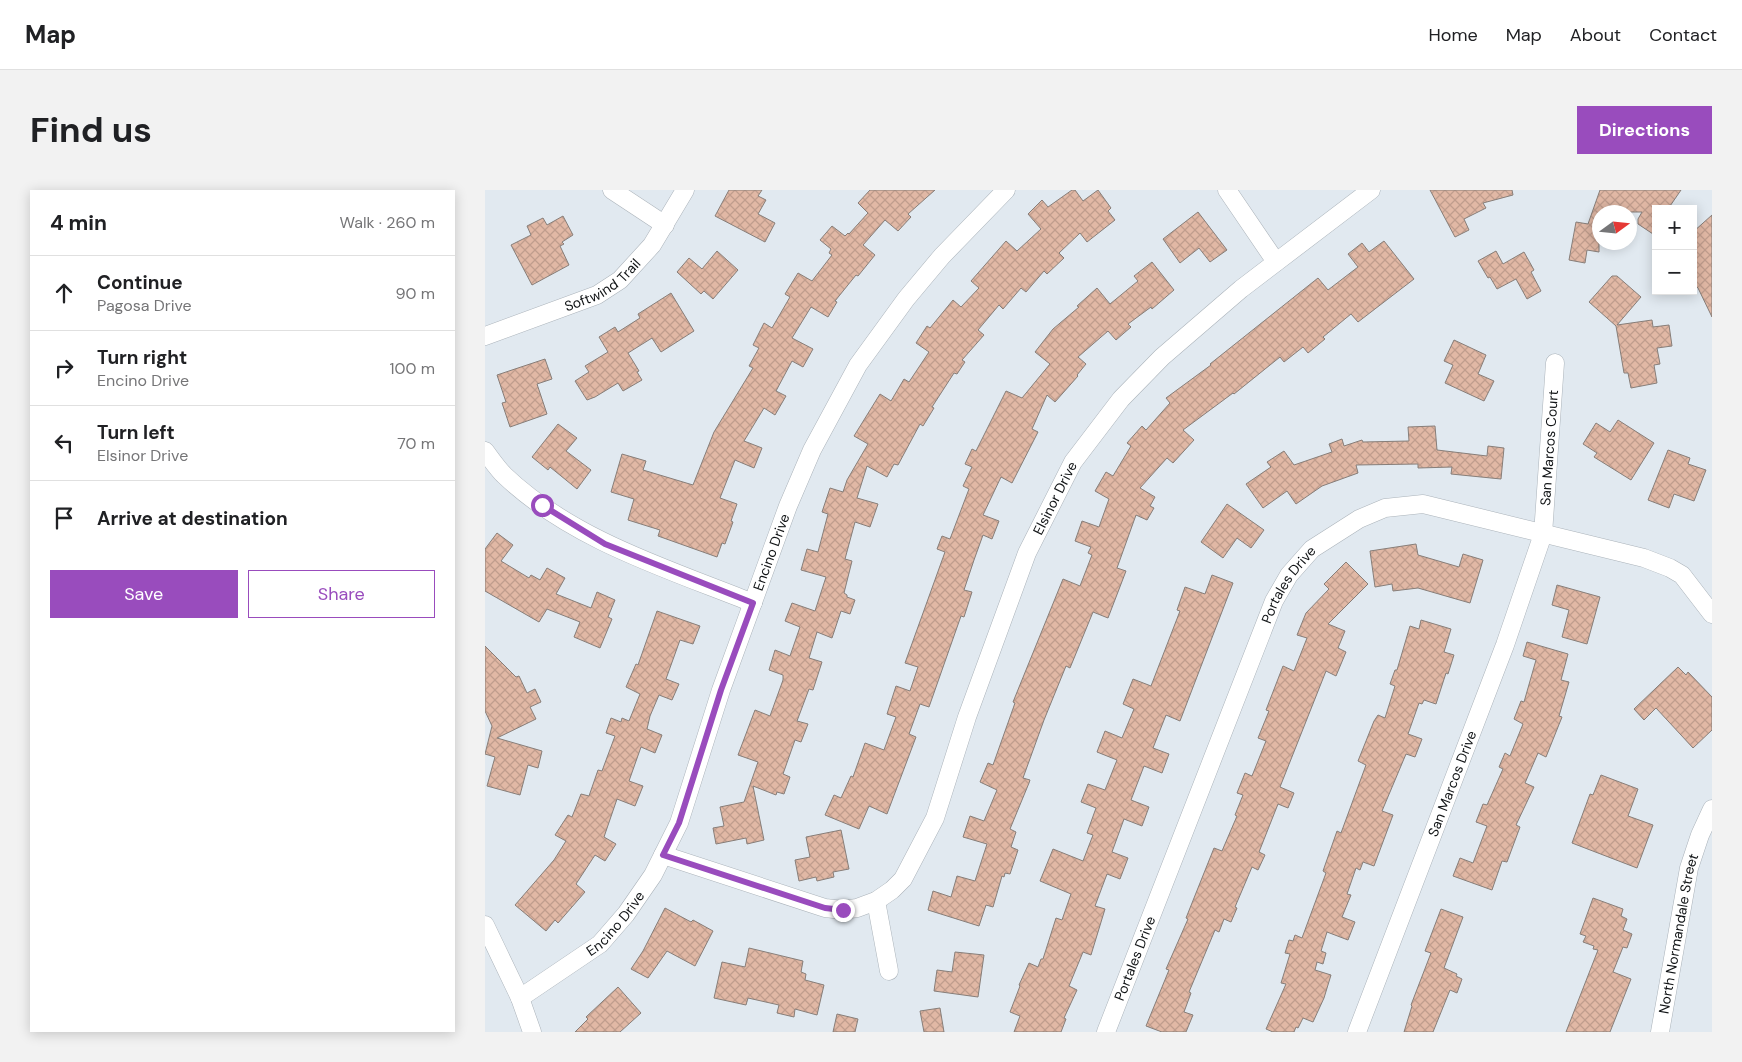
<!DOCTYPE html>
<meta charset="utf-8">
<style>
body{margin:0;font-family:"DM Sans",sans-serif;background:#f2f2f2;color:#202124}
.controls{position:absolute;right:15px;top:15px;display:grid;overflow:hidden;border-radius:0px;box-shadow:0 2px 12px #0003}
.controls button{width:45px;height:45px;display:grid;place-items:center;padding:0;border:0;border-bottom:1px solid #e0e0e0;background:#fff;color:#202124;font:25px sans-serif}
.compass{position:absolute;left:1107px;top:15px;width:45px;height:45px;border-radius:50%;background:#fff;box-shadow:0 2px 12px #0003;rotate:75deg}
.stop{position:absolute;width:15px;height:15px;margin:-11px;border:4px solid #994cbd;border-radius:50%;background:#fff}
.stop.end{background:#994cbd;border-color:#fff;box-shadow:0 1px 5px #0008}
.list{margin:0;padding:0;list-style:none}
h2{display:flex;justify-content:space-between;align-items:center;height:65px;margin:0;padding:0 20px;font-size:21px}
h2 small{font-size:16px;font-weight:400;color:#757577}
.list li{display:grid;grid-template-columns:32px 1fr auto;gap:15px;align-items:center;box-sizing:border-box;height:75px;padding:0 20px;border-top:1px solid #e0e0e0}
.list b{display:block;font-size:19px;white-space:nowrap}
.list p{margin:0;font-size:16px;white-space:nowrap;color:#757577}
.list em{font-size:16px;font-style:normal;color:#757577}
.actions{display:flex;gap:10px;padding:15px 20px}
.actions a{flex:1;padding:11px 0;border:1px solid #994cbd;border-radius:0px;text-align:center;font-size:18px;color:#994cbd}
.actions .main{background:#994cbd;color:#fff}
.icon{flex:none;width:28px;height:28px;fill:none;stroke:currentColor;stroke-width:2;stroke-linecap:round;stroke-linejoin:round}
.map{position:relative;flex:none;width:1227px;height:842px;overflow:hidden;border-radius:0px}
header{display:flex;align-items:center;gap:30px;box-sizing:border-box;height:70px;padding:0 25px;background:#fff;border-bottom:1px solid #e0e0e0}
header strong{font-size:24px}
nav{display:flex;gap:28px;margin-inline-start:auto;font-size:18px}
.intro{display:flex;align-items:center;justify-content:space-between;box-sizing:border-box;height:120px;padding:0 30px}
h1{margin:0;font-size:35px}
.button{padding:12px 22px;border-radius:0px;background:#994cbd;color:#fff;font-size:18px;font-weight:700}
main{display:flex;gap:30px;padding:0 30px}
aside{flex:1;background:#fff;border-radius:0px;box-shadow:0 2px 12px #0003}
.map>svg:first-child{display:block}
</style>
<header>
<strong>Map</strong>
<nav><a>Home</a><a>Map</a><a>About</a><a>Contact</a></nav>
</header>
<div class="intro"><h1>Find us</h1><a class="button">Directions</a></div>
<main>
<aside>
<h2>4 min<small>Walk · 260 m</small></h2>
<ul class="list">
<li><svg class="icon" aria-label="ahead" viewBox="0 0 24 24"><path d="M12 20V5M6 11l6-6 6 6"/></svg><div><b>Continue</b><p>Pagosa Drive</p></div><em>90 m</em></li>
<li><svg class="icon" aria-label="right" viewBox="0 0 24 24"><path d="M7 20v-9h11M14 6l5 5-5 5"/></svg><div><b>Turn right</b><p>Encino Drive</p></div><em>100 m</em></li>
<li><svg class="icon" aria-label="left" viewBox="0 0 24 24"><path d="M17 20v-9H6M10 6l-5 5 5 5"/></svg><div><b>Turn left</b><p>Elsinor Drive</p></div><em>70 m</em></li>
<li><svg class="icon" aria-label="arrive" viewBox="0 0 24 24"><path d="M6 21V4h12l-3 4 3 4H6"/></svg><div><b>Arrive at destination</b></div></li>
</ul>
<div class="actions"><a class="main">Save</a><a>Share</a></div>
</aside>
<div class="map">
<svg width="1227" height="842" viewBox="0 0 1227 842">
<defs>
<pattern id="building-cross-hatch" width="8" height="8" patternUnits="userSpaceOnUse" patternTransform="scale(1.25)"><rect width="8" height="8" fill="#e1b8a5"/><path d="M0 0l8 8M0 8l8-8" fill="none" stroke="#c09d8d"/></pattern>
</defs>
<rect width="100%" height="100%" fill="#e1e9f0"/>
<path fill="url(#building-cross-hatch)" stroke="#877e79" d="M244,0H277L273,6L281,10L273,24L290,33L280,52L230,26Z
M385,0H450L423,24L426,27L413,41L400,30L378,55L390,65L373,86L371,85L350,111L352,112L343,127L326,117L307,148L328,159L318,177L307,171L291,201L301,206L290,225L279,218L259,251L277,258L269,278L250,270L235,308L252,314L246,331L248,332L240,354L237,353L232,367L173,346L175,340L143,330L149,309L126,302L137,264L161,271L158,280L208,295L229,242L268,178L264,176L274,158L268,155L279,133L287,138L305,107L300,104L313,83L327,91L347,65L344,63L346,59L335,50L347,36L360,46L363,43L364,44L383,23L373,13Z
M587,0H590L598,11L613,0L626,18L623,21L630,30L602,52L595,43L574,63L579,68L562,84L559,81L541,102L536,98L518,119L514,115L493,140L499,145L477,170L480,172L472,184L469,183L447,217L449,218L438,236L435,234L413,275L409,274L402,287L382,276L372,308L393,314L385,337L370,332L360,369L367,371L359,403L362,405V407L370,410L365,424L356,421L347,448L332,442L324,468L337,472L328,500L324,499L312,531L323,534L316,552L310,550L298,584L305,587L299,604L292,602L291,605L268,596L279,650L262,654L261,648L231,654L228,638L239,636L235,617L259,612L273,572L253,565L270,520L285,526L298,490V485L284,480L290,460L305,466L315,437L300,431L307,413L330,421L341,387L316,380L322,359L333,362L343,324L337,322L345,298L358,302L362,290L383,254L369,246L395,204L406,211L419,189L424,192L444,162L431,153L442,136L445,138L468,110L476,117L494,98L486,91L521,51L532,61L556,39L543,24L557,10L563,17Z
M945,0H1027L1028,5L998,13L1001,18L979,29L984,40L970,47Z
M1115,0H1196L1183,19H1171V46L1153,34V29L1157,22H1135L1129,19V22H1114V62L1102,60L1100,73L1084,70L1091,32L1103,34Z
M713,22L742,60L725,72L714,58L695,73L678,49Z
M1227,25V127L1213,98L1208,93V42Z
M78,26L88,45L77,52L79,54L75,56L84,75L47,95L26,55L46,45L42,36L58,28L62,35Z
M899,51L929,89L873,132L866,124L838,147L840,149L823,163L818,157L799,172L795,167L749,204L748,203L698,240L709,250L688,273L682,268L655,298L670,307L665,316L669,318L662,330L651,325L632,378L641,381L623,428L608,422L585,478L581,476L559,530L538,588L545,590L544,593L525,639L531,642L526,657L533,660L525,684L520,683L519,687L517,686L508,717L501,715L494,736L443,720L448,701L466,707L472,686L490,691L502,654L478,647L485,626L499,631L512,600L495,592L503,573L508,575L530,513L528,512L578,389L595,396L607,365L603,363L606,357L590,351L597,331L614,337L624,309L610,301L621,282L628,286L646,256L642,253L657,236L661,240L685,213L681,208L726,175L725,174L833,88L843,100L873,77L863,64L877,53L884,62Z
M232,61L253,80L228,109L219,101L216,104L192,82L204,68L217,79Z
M1011,61L1018,74L1039,62L1049,80L1046,82L1056,101L1042,109L1031,89L1012,99L1005,87L1003,88L993,71Z
M667,72L689,100L667,119L666,117L643,134L646,137L631,150L623,141L593,167L601,174L592,185L593,186L570,212L562,205L547,239L553,242L527,293L516,287L498,325L514,331L507,349L498,345L489,370L479,400L487,402L479,427L476,426L444,517L435,514L424,544L431,547L402,624L384,616L374,639L340,625L349,605L356,608L366,586L368,587L380,553L399,560L411,527L402,524L411,496L425,501L433,477L420,473L460,362L452,359L457,346L465,349L484,299L478,296L487,277L480,274L487,259L491,261L521,201L537,208L565,174L550,162L568,139L594,117L592,116L612,98L625,114L653,91L649,86Z
M1127,86H1132L1156,107L1132,135L1167,130L1168,137L1184,135L1187,156L1172,158L1175,174L1169,175L1172,193L1146,198L1143,183H1139L1131,136L1104,112Z
M186,103L209,141L176,162L167,148L143,163L154,181L152,182L157,190L138,201L133,193L110,207L102,210L90,191L104,182L100,176L123,162L114,147L130,137L133,142L155,128L153,124Z
M969,150L1001,165L993,184L1009,191L999,211L960,193L968,175L959,171Z
M60,169L67,189L52,194L62,224L25,237L17,213L21,212L12,185Z
M1133,230L1169,253L1146,290L1109,267L1112,263L1098,254L1111,233L1125,242Z
M73,234L92,248L81,261L106,280L92,299L65,277L63,280L47,267Z
M950,236L952,260L1002,266L1003,256L1019,258L1016,289L966,284L967,277L933,278V274L871,275L873,283L837,296L811,314L802,301L778,318L761,294L786,277L782,272L799,261L809,275L847,262L844,254L857,249L859,256L877,250L878,252L924,251L923,237Z
M1183,260L1205,268L1203,274L1221,280L1209,311L1189,304L1184,318L1163,310Z
M742,314L779,340L766,358L752,348L738,368L716,352Z
M12,343L28,355L16,371L44,388L46,385L55,390L62,378L80,388L71,404L106,418L112,402L130,410L123,427L127,429L115,458L89,447L95,432L62,419L54,432L0,401V359Z
M931,354L933,365L974,377L978,364L998,370L985,413L933,398L908,401L907,394L890,397L885,361Z
M861,372L883,394L843,434L860,441L853,458L861,462L851,486L841,481L795,597L809,603L803,618L793,614L774,662L780,665L773,680L767,677L750,717L752,718L746,732L739,729L734,742L730,740L704,802L706,803L699,822L708,825L701,842H677L661,836L684,780L681,779L703,729L701,728L729,658L737,661L752,626L750,625L758,605L752,603L760,583L767,586L781,551L773,548L784,521L781,520L798,476L809,481L822,448L812,445L821,423L844,399L839,394Z
M727,385L748,393L695,531L681,525L668,558L684,564L677,583L659,576L646,610L664,617L657,636L639,629L627,662L643,668L635,689L622,684L610,716L620,719L606,765L598,762L584,796L592,800L579,828L581,829L576,842H529L535,826L525,822L535,796L534,795L544,773L553,777L556,769H558L571,728L577,730L586,704L555,691L568,659L598,671L608,645L602,643L611,618L596,612L603,594L620,600L632,570L612,562L620,541L637,548L649,519L638,514L648,489L666,496L695,421L692,420L700,397L720,404Z
M1072,395L1115,407L1102,454L1077,447L1084,420L1067,415Z
M172,421L215,436L208,454L195,450L181,489L194,494L187,510L174,505L165,526L162,539L177,545L170,563L156,557L144,591L158,596L150,616L132,609L119,647L131,654L120,671L110,665L91,694L100,702L73,733L70,730L61,741L30,715L69,670L81,651L70,645L83,625L87,627L96,604L104,606L113,580L117,581L130,546L121,543L126,528L136,532L137,528L144,531L155,504L141,497L151,474L153,475Z
M936,430L966,439L959,462L969,465L963,484L961,483L951,514L939,510L937,514L934,513L923,544L937,549L930,567L921,564L897,621L908,625L889,676L878,672L875,680L871,678L862,704L866,705L857,727L870,732L863,750L842,742L836,761L841,763L838,774L832,772L830,780L846,785L839,808L828,832L818,828L813,838L811,837L809,842H788L781,839L801,794L796,793L805,764L800,763L804,750L808,751L810,745L817,748L841,683L838,681L852,641L856,643L881,575L873,571L889,531L893,525L900,528L910,496L905,494L910,480H912L925,436L934,439Z
M1042,452L1083,464L1076,490L1084,492L1074,526L1077,527L1061,567L1053,563L1040,593L1049,597L1031,635L1035,637L1022,672L1017,671L1007,700L968,686L975,668L988,673L1002,636L991,632L998,614L1002,615L1018,579L1014,577L1020,563L1025,566L1038,534L1029,529L1036,511L1039,512L1051,470L1038,466Z
M0,456L31,487L34,486L42,503L50,499L56,512L45,517L51,529L12,548L57,561L53,578L43,575L35,605L2,596L10,567L0,564L7,536L0,521Z
M1193,477L1201,485L1203,482L1227,507V540L1208,558L1171,518L1159,530L1149,519Z
M1116,585L1153,599L1143,626L1168,635L1152,678L1087,653L1105,604L1108,605Z
M356,640L364,679L348,682L349,687L332,691L331,687L314,691L310,670L325,667L321,647Z
M1108,708L1138,719L1136,726L1142,729L1138,740L1147,744L1142,758L1138,757L1128,782L1146,789L1125,842H1081L1113,760L1108,759L1109,756L1098,752L1101,746L1095,744Z
M180,718L206,732L208,730L228,741L210,776L182,761L163,788L146,779L158,761Z
M956,719L978,727L959,778L972,784L971,786L977,789L972,803L965,800L948,842H919L927,816L926,815L946,763L940,761Z
M264,758L318,771L316,782L321,784L320,790L339,795L332,825L310,819L309,827L292,823L294,815L263,808L261,815L229,808L237,772L260,777Z
M470,762L499,765L493,807L449,801L452,780L467,782Z
M133,797L156,823L135,842H90L103,829L101,827Z
M455,818L459,842H439L435,821Z
M352,824L373,829L370,842H348Z"/>
<g fill="none" stroke-linecap="round" stroke-linejoin="round">
<g stroke="#abb3ba" stroke-width="19">
<g id="minor">
<path d="M127,0L180,35"/>
<path d="M742,0L791,72"/>
<path id="s1" d="M0,146L112,105L135,90L167,55L200,0"/>
<path d="M0,261C6,269 12,278 19,285C87,350 183,379 268,413"/>
<path id="s2" d="M178,665L340,718L358,720L372,718L391,711L407,700L418,689L450,628L482,527L542,363L588,272L636,209L677,167L756,99L886,0"/>
<path d="M391,711L404,781"/>
<path d="M0,735L35,808L47,842"/>
<path id="s3" d="M35,808L115,754L141,724L168,685L194,633L236,500L303,316L327,260L373,175L421,109L457,66L521,0"/>
<path id="s4" d="M621,842L789,411L804,385L827,359L874,329L900,318L938,314L1159,368L1185,378L1197,385L1227,424"/>
<path id="s5" d="M872,842L1020,455L1058,344L1070,173"/>
<path id="s6" d="M1175,842L1204,678L1215,645L1227,619"/>
</g>
</g>
<use href="#minor" stroke="#fff" stroke-width="18"/>
</g>
<g fill="none" stroke-linecap="round" stroke-linejoin="round">
<path stroke="#994cbd" stroke-width="6" d="M57,315L120,354L268,413L236,500L194,633L178,665L340,718L358,720"/>
</g>
<g text-anchor="middle" dominant-baseline="central" stroke-width="4.5" stroke-linejoin="round" paint-order="stroke">
<g font-size="14" fill="#111416" stroke="#fff">
<text stroke="none"><textPath href="#s1" startOffset="129">Softwind Trail</textPath></text>
<text stroke="none"><textPath href="#s5" startOffset="618">San Marcos Court</textPath></text>
<text stroke="none"><textPath href="#s2" startOffset="669">Elsinor Drive</textPath></text>
<text stroke="none"><textPath href="#s3" startOffset="528">Encino Drive</textPath></text>
<text stroke="none"><textPath href="#s4" startOffset="484">Portales Drive</textPath></text>
<text stroke="none"><textPath href="#s5" startOffset="266">San Marcos Drive</textPath></text>
<text stroke="none"><textPath href="#s3" startOffset="122">Encino Drive</textPath></text>
<text stroke="none"><textPath href="#s6" startOffset="100">North Normandale Street</textPath></text>
<text stroke="none"><textPath href="#s4" startOffset="79">Portales Drive</textPath></text>
</g>
</g>
</svg>
<div class="controls">
<button>+</button>
<button>−</button>
</div>
<svg class="compass" viewBox="-18 -18 36 36"><path d="M0-13l5 13h-10z" fill="#e53935"/><path d="M0 13l5-13h-10z" fill="#757577"/></svg>
<div class="stop" style="left:57px;top:315px"></div>
<div class="stop end" style="left:358px;top:720px"></div>
</div>
</main>
